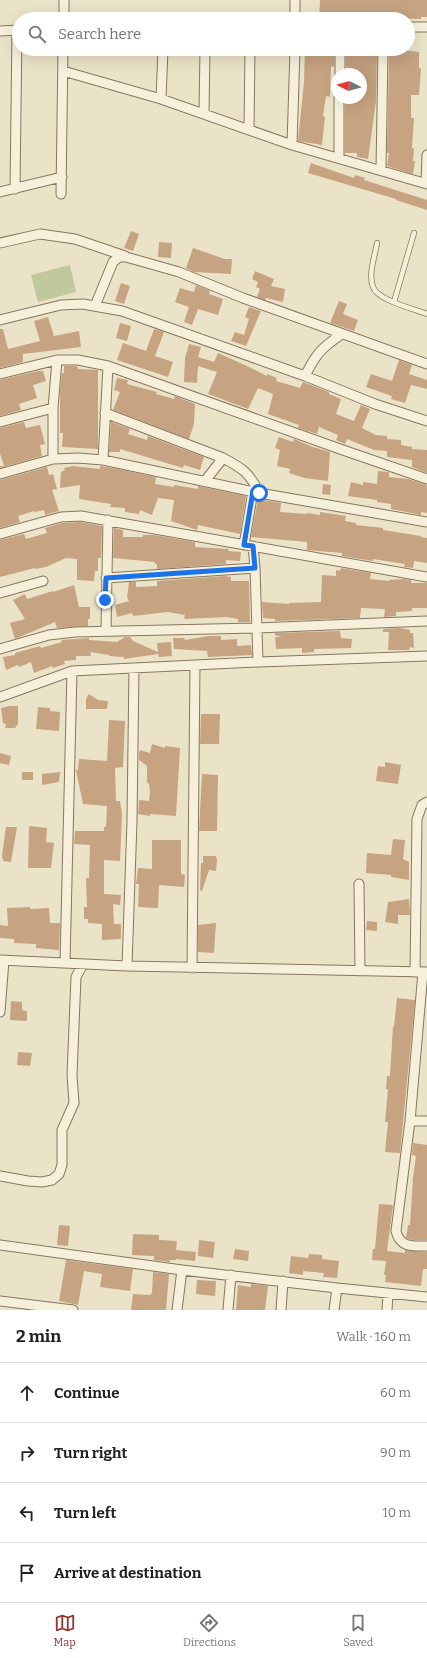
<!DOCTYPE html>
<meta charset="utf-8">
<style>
body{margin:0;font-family:Bitter,serif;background:#f2f2f2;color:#222}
.compass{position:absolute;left:331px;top:68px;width:36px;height:36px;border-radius:50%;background:#fff;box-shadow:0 4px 16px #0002;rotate:276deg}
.stop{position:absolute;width:12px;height:12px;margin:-9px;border:3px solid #1a73e8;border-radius:50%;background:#fff}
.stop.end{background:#1a73e8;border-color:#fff;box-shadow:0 1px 4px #0008}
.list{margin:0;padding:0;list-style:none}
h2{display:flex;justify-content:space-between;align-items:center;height:52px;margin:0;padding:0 16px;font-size:17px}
h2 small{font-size:13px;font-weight:400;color:#767676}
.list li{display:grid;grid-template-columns:26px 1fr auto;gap:12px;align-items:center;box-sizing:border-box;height:60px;padding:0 16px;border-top:1px solid #e0e0e0}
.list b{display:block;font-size:15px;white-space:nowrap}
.list em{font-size:13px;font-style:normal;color:#767676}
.icon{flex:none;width:22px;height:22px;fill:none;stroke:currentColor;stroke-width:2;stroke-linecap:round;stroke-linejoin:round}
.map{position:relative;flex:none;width:427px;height:1310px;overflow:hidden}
.search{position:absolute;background:#fff;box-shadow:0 4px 16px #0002;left:12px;right:12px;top:12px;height:44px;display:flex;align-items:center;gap:10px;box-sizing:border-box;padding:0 14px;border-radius:22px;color:#767676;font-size:15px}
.sheet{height:292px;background:#fff}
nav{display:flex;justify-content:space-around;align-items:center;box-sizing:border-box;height:56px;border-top:1px solid #e0e0e0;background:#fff;font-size:11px;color:#767676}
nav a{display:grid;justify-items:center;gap:2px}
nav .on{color:#903933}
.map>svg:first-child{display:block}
</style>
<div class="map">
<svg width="427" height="1310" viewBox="0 0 427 1310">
<rect width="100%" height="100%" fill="#ebe3c8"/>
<path fill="#c0c89d" d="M70,265L76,292L38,302L31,275Z"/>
<path fill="#c6a381" d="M320,0H427V17H421V19L391,18L319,19Z
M305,49H334V67L331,66L330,97L326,96L323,116L325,117L322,145L298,141L304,82Z
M346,49H376L377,54L376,101L368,159L357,157V153H345V98H361V74H348V68L346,67Z
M393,49L419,52V68H421L419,95H411V118H414L412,148L414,149L413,161H415L413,174L387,166L389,153H387L389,54L393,55Z
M311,163L354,178L355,175L365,178L364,180L427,200V210L396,200V199L308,173Z
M131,231L139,234L133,251L124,248Z
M159,242L172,243L171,258L158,257Z
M193,248L225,259H232L231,274L194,272L186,268Z
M255,271L274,279L271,286L285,289L283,302L266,298L265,300L257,297L260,289L256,287L258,282L252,279Z
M121,283L130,286L124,304L115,301Z
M196,285L210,291L209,294L223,299L218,315L198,309L192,325L184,322L189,307L175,302L180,288L194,292Z
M339,301L347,304L343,314L358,320L354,331L330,323Z
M249,307L261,311L246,346L231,341L235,332L244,335L249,319L245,317Z
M48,317L54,336L79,331L81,347L23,354V362L0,368V329H3L8,349L40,341L34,321Z
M120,323L131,326L127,341L116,338Z
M154,329L164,332L155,356L173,362L168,377L117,360L123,343L146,351Z
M189,344L201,347L198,357L214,362L218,353L247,366L267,376V374L277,378L276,381L300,388L303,382L329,392V394L341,399L336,414L354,421L361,405L370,409L362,428L376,435L387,436V439L401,440V445L412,447V449L427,450V473L412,467V460L387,457V451L374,450L347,439L345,444L336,440L338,435L319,427L317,434L298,428L299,425L268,414L273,394L258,388L248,409L208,394L217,372L198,366L197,383L184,382L185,358Z
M399,360L412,365L409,374L427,380V389L411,385L405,403L391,399L392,396L366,387L371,374L392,381Z
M64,366H77L78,369L98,370V449L62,447L63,433H60V392L62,373H64Z
M38,371H43L46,381L33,385L37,398L19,404L21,410L0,416V380Z
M117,378L128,380L127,384L157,392L156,394L174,399L175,396L195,404L194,424L189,439L113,410L120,392L114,390Z
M24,422L26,428L40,425L45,444L40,445L42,456L0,468V466H4L0,453V428Z
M111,422L130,429L128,434L147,440L148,436L204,457L200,470L184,465L183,468L120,449V452H109Z
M279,437L293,442L294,439L313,447L330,452L328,481L305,478L289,473L290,469L277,466L280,450L275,448Z
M73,466L100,469V466L113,468L156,477L155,484L174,487V485L198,489V486L246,496L240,534L198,525L197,530L171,521L174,500L158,498L152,515L140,510L139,514L125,512V508L110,507L111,504L79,499L80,485L60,488L61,472L65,470L64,468Z
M47,467L49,475L53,474L57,489L52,490L59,511L45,515L44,510L35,512L34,511L18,516L20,522L0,528V480Z
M378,471L389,472V477L408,479L427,485V513L421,512V515L407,512L391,509V504L377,502V500L348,496L351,482L363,485V482L377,484Z
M323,484L331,485L330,495L322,494Z
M258,499L281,503L280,512L307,514V513L320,515V512L346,516L345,521L356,523V525L383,528V530L421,536V537L427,538V563L414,561L413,568L404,567L405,564L373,559V561L342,556V553L307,550V542L251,537Z
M81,522L102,526L101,558H98V571H95L94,581L77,580V559L66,558L46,567L35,569V568L0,577V540L24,534L26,539L47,533L45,528L62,523Z
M114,528L123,530V537H143V535H154L195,542V547L229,549L228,551L241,552L240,561L226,560V564L157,569V564H155V562L113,558Z
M341,568L371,573L370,579L389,581V580L403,579L411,580V583H427V608H412V611L396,612V616L384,617L385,609L361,608L360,618L275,621V619L263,618L262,602L289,604V603L321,602L322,575L336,576V570L340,571Z
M225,576L231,577V581H249L250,622H238V619L227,617L184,619L185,615L168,612L133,616L132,613L117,617L115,605L129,601L127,597L129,582H136V587L157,586V581Z
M74,585L79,607H90V619H88V626L57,628L55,622L15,639L10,623L25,619L13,600L25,594L27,599L53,591V592Z
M400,628L410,630V633H413L414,648L410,647L409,650H388L389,632H383V629Z
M340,631L341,638L352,639L351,648L314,649V652L302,653V648L276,649L275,637H281L275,635V633Z
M209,636H221V640L237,639V646L251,645L252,655L208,657L207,651L174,649L173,638H184L185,640Z
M125,637H130L133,641L158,652L157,643L171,642L172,656L159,657L158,654L124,659V657L109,656V655L90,652L91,656H76V660L64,661L65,664L53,668L52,666L34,673L31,662L19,667L18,665L6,670L3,657L15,655V653L40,646L41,648L62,642L61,640L89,638V640L117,642Z
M89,694L98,700L108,701L107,709H86V699Z
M10,706H18V724L15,728H5L6,724L3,723L1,708Z
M38,707L50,708V711L60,712L59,731L36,729Z
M201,714H220L219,744H200Z
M109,720L125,721L123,767L115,768L116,801H120L122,814L120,861L104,860V894L121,895L120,905L113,904L114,924H121V939L102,940V924L88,923V919H84V907H87L86,878H89L90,845L74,844L75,831H104V827H106L107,806L83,804L76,770H78L79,759L107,761Z
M152,744L165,748V746L180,748L176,816L150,814V816L138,814L139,800L149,801L150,792L149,784L147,782V766L139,760V753L140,750L150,753Z
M0,753L11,756L9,765L0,763Z
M385,762L401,765L398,784L376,781L378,766L385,767Z
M22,772H33V780H22Z
M60,772L59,782L42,785V774Z
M202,774L218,775L217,831H199Z
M29,826L47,828L46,842L54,843L51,868H28Z
M6,827H17L11,862L3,861L2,856Z
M393,839L405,840L403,859L409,862V880L391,877V875L366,873L367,853L391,855Z
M152,840H181V874L185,875L184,887L159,885L158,908L138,907L139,884H136L138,868L152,869Z
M203,856H216L217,860L216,871L209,870L202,891L200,890L201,863H203Z
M409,899L410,915H398V924L385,922L388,902Z
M30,907V909L49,908L50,923H60L59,950L36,948V944L14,943V939L0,938V925L8,926L7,908Z
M367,921L377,922V931L366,930Z
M216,923L214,953L198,952V925Z
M397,998L415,1000L400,1153L385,1152L388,1122H385L388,1089H386L387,1076H390L393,1026L394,1027Z
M11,1001L22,1002V1010L27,1011V1021L10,1020Z
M18,1052L32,1053L30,1066L17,1065Z
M413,1143L427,1145V1240H413L406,1238L408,1225H410L413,1178L416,1156L412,1155Z
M379,1204L393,1205L387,1251L405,1253V1250L427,1252V1269H423L421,1286L385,1282L386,1275H384L386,1261L372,1260L373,1249H375Z
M59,1225L70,1226L68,1246L57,1245Z
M133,1234L159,1235V1240L177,1241L176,1250L196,1252L195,1261L176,1259V1260H170V1262L154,1260V1256L132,1255Z
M199,1240L215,1242L213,1258L198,1256Z
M235,1249L249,1251L248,1261L233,1259Z
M309,1254L322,1255V1259L339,1261L337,1278L323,1277L324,1273L303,1271V1275L289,1273L291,1256L308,1258Z
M66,1260L133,1269L130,1291L100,1287L102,1274L84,1271L78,1305L59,1301Z
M153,1272L169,1274L166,1310H131L133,1294L150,1295L152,1293Z
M197,1280L216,1281L215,1296L196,1294Z
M251,1284L268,1286L265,1310H236L238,1285L251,1287Z"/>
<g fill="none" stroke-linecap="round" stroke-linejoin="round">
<g stroke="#86765f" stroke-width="6">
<path id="lane" d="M377,243C375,256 368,274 373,287C377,300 414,309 427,314
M394,302L414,233"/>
</g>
<g stroke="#86765f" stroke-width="11">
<path id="street" d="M295,0V19
M64,19V0
M408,27H427
M0,31L19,30
M63,71L161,99L292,145L427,184
M340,74V49
M161,99L163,49
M204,113L205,49
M249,130L250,49
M292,145L295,49
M339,158V98
M381,170L383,49
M426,183L427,155
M15,189L17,30
M0,192L62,177
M61,194L63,49
M0,243L40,234L75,239L125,256
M95,306L113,262L119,257H126L179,272L243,298L427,364
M0,320L61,305L83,304L122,311L305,376L375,404L427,421
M0,374L57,360H78L108,366L340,449L427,479
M305,376C316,354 321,348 342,334
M105,413L223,458C242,468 250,473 259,493
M0,422L53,408
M53,459V408L57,360
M103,460L108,366
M0,474L53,459L78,458L103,460L259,493L427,522
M205,481L223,458
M0,534L61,517L81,516L427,577
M244,545L253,491
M253,546L255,568L258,662
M106,578L255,568
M0,593L43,581
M106,630L108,520
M0,649L49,635L75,632L257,628L427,621
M0,697L72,671L258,662L427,656
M359,884L360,971
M0,960L127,966L427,972
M65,963L72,671
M127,966L132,821L134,668
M192,968L195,665
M415,972L417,819L422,805L427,802
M423,972L410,1121L396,1231C400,1248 413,1246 427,1246
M0,1012L4,960
M410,1121H427
M0,1176L28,1181L42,1182L52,1180L59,1174L62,1165V1130L74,1103L72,1075L76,977L83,964
M0,1245L182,1270L337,1288L427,1297
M0,1301L73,1310
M177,1310L182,1270
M228,1310L231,1275
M281,1310L283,1281
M334,1310L337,1288
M387,1310L388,1294"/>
</g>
<use href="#lane" stroke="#f6f0db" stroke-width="4.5"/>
<use href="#street" stroke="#f6f0db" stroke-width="9"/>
</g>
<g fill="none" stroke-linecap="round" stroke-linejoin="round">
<path stroke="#1a73e8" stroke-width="5" d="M105,600L106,578L255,568L253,546L244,545L253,491L259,493"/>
</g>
</svg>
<svg class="compass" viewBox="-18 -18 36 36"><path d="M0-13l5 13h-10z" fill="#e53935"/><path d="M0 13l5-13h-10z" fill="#767676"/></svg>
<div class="stop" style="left:259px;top:493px"></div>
<div class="stop end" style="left:105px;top:600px"></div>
<div class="search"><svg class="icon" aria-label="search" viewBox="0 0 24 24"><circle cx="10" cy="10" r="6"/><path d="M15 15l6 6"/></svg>Search here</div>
</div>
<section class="sheet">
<h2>2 min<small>Walk · 160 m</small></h2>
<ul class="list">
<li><svg class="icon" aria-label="ahead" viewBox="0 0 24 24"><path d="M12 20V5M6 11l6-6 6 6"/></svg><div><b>Continue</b></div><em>60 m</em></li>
<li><svg class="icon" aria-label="right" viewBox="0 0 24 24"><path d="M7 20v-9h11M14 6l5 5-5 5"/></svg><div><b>Turn right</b></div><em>90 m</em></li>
<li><svg class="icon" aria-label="left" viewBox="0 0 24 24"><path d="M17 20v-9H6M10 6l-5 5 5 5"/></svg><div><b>Turn left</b></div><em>10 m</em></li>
<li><svg class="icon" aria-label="arrive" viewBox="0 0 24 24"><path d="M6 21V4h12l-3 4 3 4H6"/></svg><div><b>Arrive at destination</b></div></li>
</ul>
</section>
<nav>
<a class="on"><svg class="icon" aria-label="map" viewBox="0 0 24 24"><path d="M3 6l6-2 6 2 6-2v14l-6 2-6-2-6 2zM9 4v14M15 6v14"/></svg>Map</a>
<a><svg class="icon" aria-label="directions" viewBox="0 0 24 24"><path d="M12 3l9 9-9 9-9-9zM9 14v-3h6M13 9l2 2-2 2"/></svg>Directions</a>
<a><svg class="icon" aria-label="saved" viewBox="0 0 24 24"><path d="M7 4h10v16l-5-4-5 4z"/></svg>Saved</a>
</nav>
